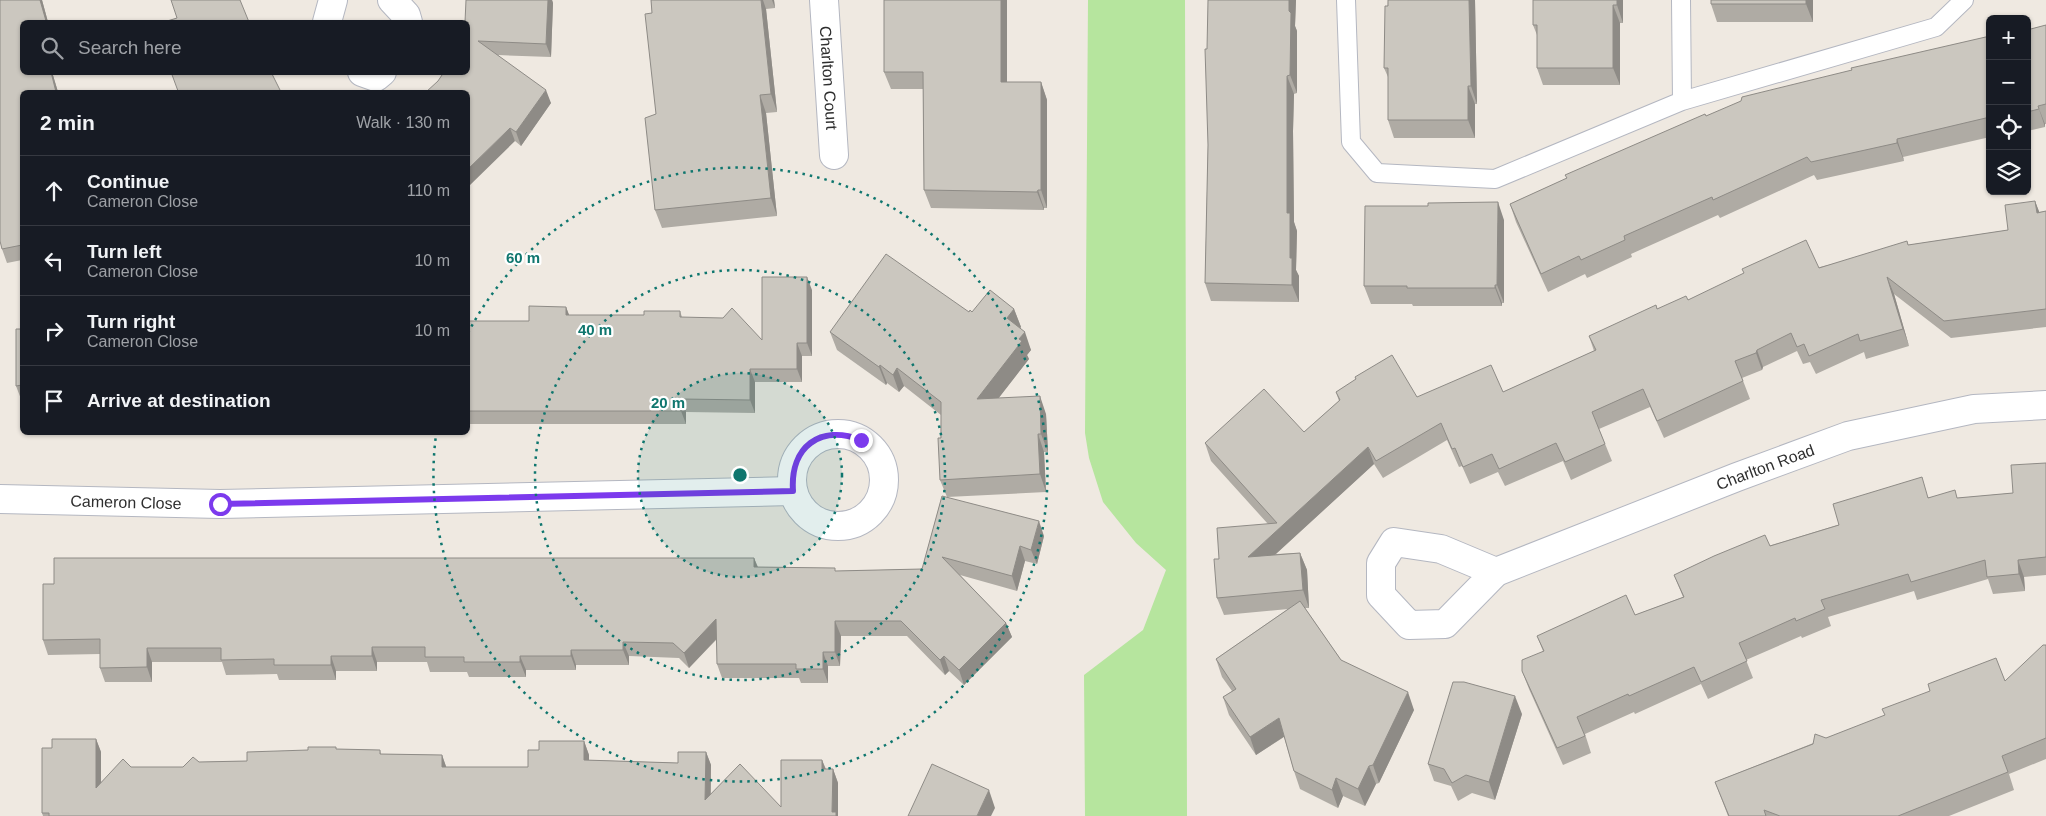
<!DOCTYPE html>
<meta charset="utf-8">
<style>
body{margin:0;font-family:Helvetica,sans-serif;background:#20242c;color:#f1f3f6}
.controls{position:absolute;right:15px;top:15px;display:grid;overflow:hidden;border-radius:8px;box-shadow:0 1px 4px #0004}
.controls button{width:45px;height:45px;display:grid;place-items:center;padding:0;border:0;border-bottom:1px solid #363941;background:#171b24;color:#f1f3f6;font:25px sans-serif}
.stop{position:absolute;width:15px;height:15px;margin:-11px;border:4px solid #7c3aed;border-radius:50%;background:#fff}
.stop.end{background:#7c3aed;border-color:#fff;box-shadow:0 1px 5px #0008}
.list{margin:0;padding:0;list-style:none}
h2{display:flex;justify-content:space-between;align-items:center;height:65px;margin:0;padding:0 20px;font-size:21px}
h2 small{font-size:16px;font-weight:400;color:#9ea1a6}
.list li{display:grid;grid-template-columns:32px 1fr auto;gap:15px;align-items:center;box-sizing:border-box;height:70px;padding:0 20px;border-top:1px solid #363941}
.list b{display:block;font-size:19px;white-space:nowrap}
.list p{margin:0;font-size:16px;white-space:nowrap;color:#9ea1a6}
.list em{font-size:16px;font-style:normal;color:#9ea1a6}
.icon{flex:none;width:28px;height:28px;fill:none;stroke:currentColor;stroke-width:2;stroke-linecap:round;stroke-linejoin:round}
.map{position:relative;flex:none;width:2046px;height:816px;overflow:hidden}
.search{position:absolute;background:#171b24;box-shadow:0 1px 4px #0004;left:20px;top:20px;width:450px;height:55px;display:flex;align-items:center;gap:12px;box-sizing:border-box;padding:0 18px;border-radius:8px;color:#9ea1a6;font-size:19px}
.panel{position:absolute;background:#171b24;box-shadow:0 1px 4px #0004;left:20px;top:90px;width:450px;height:345px;border-radius:8px}
.map>svg:first-child{display:block}
</style>
<div class="map">
<svg width="2046" height="816" viewBox="0 0 2046 816">
<rect width="100%" height="100%" fill="#efe9e1"/>
<path fill="#b6e59e" d="M1088,0H1185L1187,816H1085L1084,675L1143,630L1166,570L1136,543L1103,502L1089,458L1085,433Z"/>
<g fill="none" stroke-linecap="round" stroke-linejoin="round">
<g stroke="#b4b7c1" stroke-width="20">
<path id="lane" d="M1346,0L1351,142L1377,173L1495,179L1682,101L1936,27L1964,0
M1681,0L1682,101"/>
</g>
<g stroke="#b4b7c1" stroke-width="30">
<g id="street">
<path d="M392,0L406,15L408,22"/>
<path id="s1" d="M824,0L834,155"/>
<path d="M327,22L333,0"/>
<path d="M362,72L376,77L382,72"/>
<circle cx="838" cy="480" r="46"/>
<path id="s2" d="M0,499L220,504L793,491"/>
<path d="M1394,542L1441,549L1496,572L1445,624L1409,625L1381,595V563Z"/>
<path id="s3" d="M1496,572L1737,477L1848,436L1974,409L2046,405"/>
</g>
</g>
<use href="#lane" stroke="#fff" stroke-width="18"/>
<use href="#street" stroke="#fff" stroke-width="28"/>
</g>
<path fill="#afaba4" d="M0,0H42L48,22H22V72H52L58,92H22V260L7,263L2,249Z
M466,0H552L553,3L551,57L498,55L551,103L521,146L515,141L468,72Z
M651,0H774L775,8L766,9L777,112L766,113L777,216L662,228L655,210L656,114L652,13Z
M1007,0V82H1041L1047,100V208H1044V210L931,208L924,190L923,89H891L884,72Z
M1208,0H1296L1295,26L1297,31V93L1294,94L1293,131L1294,222L1297,231L1296,270L1299,276V302L1211,301L1205,283L1208,145Z
M1388,0H1475L1477,104H1475V138H1394L1388,120V77L1384,68Z
M1533,0H1623V23H1620V85H1543L1537,68V35L1533,25Z
M1813,0V22H1717L1711,4Z
M2046,25V124H2045V127L2027,131V30Z
M1990,36V137L1903,157L1904,161L1817,180L1814,175L1720,218L1718,215L1631,254L1632,257L1587,278L1585,274L1548,292L1516,222L1510,204L1706,116L1852,70Z
M2035,201L2039,212L2046,211V327L1951,338L1894,294L1909,346L1866,359L1864,352L1816,374L1810,362L1803,364L1797,351L1763,367L1762,370L1742,378L1750,399L1664,438L1650,407L1599,429L1612,461L1571,480L1563,461L1505,486L1498,472L1470,484L1462,466L1459,467L1447,440L1383,478L1374,464L1276,554L1300,553L1307,570L1309,608H1305L1341,660L1414,710L1379,783L1376,784L1365,806L1343,796L1338,808L1300,789L1294,771L1284,737L1256,755L1229,715L1223,697L1232,691L1222,677L1216,659L1288,609L1224,615L1217,598L1219,559L1268,524L1211,461L1205,443L1304,432L1339,401L1336,392L1356,380L1355,377L1417,397L1503,392L1594,351L1589,336L1657,309L1688,300L1908,245L2008,230Z
M1504,220V303H1502V306H1413L1412,304H1371L1364,286Z
M812,290V356H802V382H755V413L686,412V424H468V292L470,299V321H529L566,307L569,315H644L680,311L682,317L762,340Z
M1014,309L1021,327L1020,328L1031,350L1027,355L1029,359L998,398L1046,414L1048,452H1044L1046,492L947,497L940,480L941,415L904,386L899,392L887,383L886,385L837,350L830,332L972,312Z
M22,329V399H21L16,386Z
M2046,463V575L2024,577L2025,591L1993,594L1988,579L1917,600L1914,591L1828,617L1831,626L1802,638L1801,636L1746,660L1753,678L1708,699L1701,684L1635,714L1634,712L1585,734L1591,753L1563,765L1529,689L1522,671L1543,651L1537,636L1635,615L1683,597L1674,575L1929,497L1958,498L2013,493Z
M942,496L1044,536L1037,564L1025,561L1017,591L960,575L1006,623L1012,637L964,685L949,671L945,675L907,636H841L840,666H828V683H801L799,678H722L717,664V639L689,668L679,658L629,656V665H576V670H526V677H469L467,672H430L427,662H377V671H336V680H279L277,674L226,675L222,662H152V682H105L100,668V654L48,655L43,640L54,584L754,558L758,567L836,571L922,569Z
M2046,645V759L2009,774L2014,790L1949,816H1728L1715,782L1826,738L2005,681Z
M1522,714L1495,800L1472,793L1458,801L1451,786L1434,781L1428,764Z
M96,739L101,752V782L131,767H183L199,762L247,761L308,750L337,749L380,750L381,754L442,755L446,767H528L539,750L584,741L589,755V760L678,763L706,752L711,765V794L781,807L822,760L826,769H833L838,783V816H43L42,813L52,748Z"/>
<path fill="#8e8b86" d="M40,0H42L48,22H47L46,21Z
M548,0H552L553,3L551,57L546,44Z
M761,0H763L766,9L777,112L771,94Z
M772,0H774L775,8Z
M1001,0H1007V99L1001,82Z
M1289,0H1296L1295,26L1297,31V93L1290,75Z
M1469,0H1475L1477,104L1471,86Z
M1617,0H1623V23L1617,5Z
M1806,0H1813V22L1806,4Z
M1613,5L1620,23V85L1613,68Z
M51,72H52L58,92H56Z
M1287,76L1294,94L1293,131L1294,222L1297,231L1296,270L1299,276V302L1292,285L1287,213Z
M1041,82L1047,100V208L1041,190Z
M1468,86L1475,104V138L1468,120Z
M546,90L551,103L521,146L516,132Z
M760,95L766,113L777,216L771,198Z
M2038,106L2045,124V127Z
M510,128L515,141L468,187V169Z
M1897,139L1903,157L1904,161L1897,143Z
M1038,190L1044,208V210L1037,192Z
M2035,201L2042,219L2037,213Z
M1498,202L1504,220V303L1497,285Z
M807,277L812,290V356L807,343Z
M1887,277L1894,294L1909,346L1903,329Z
M1495,285L1502,303V306L1495,288Z
M468,292L470,299V334L468,328Z
M566,307L571,320L566,315Z
M1014,309L1021,327L1014,336L1007,318Z
M1025,332L1031,350L1027,355L1029,359L984,417L977,399L1019,339Z
M797,343L802,356V382L797,369Z
M1757,350L1763,367L1762,370L1756,353Z
M880,365L887,383L886,385L879,367Z
M897,368L904,386L899,392L893,375Z
M750,369L755,382V413L750,400Z
M1040,396L1046,414L1048,452L1041,434Z
M682,399L686,412V424L681,411Z
M1038,434L1044,452L1046,492L1040,474Z
M1368,447L1374,464L1254,574L1248,557Z
M1039,521L1044,536L1037,564L1031,550Z
M1020,546L1025,561L1017,591L1012,576Z
M1300,553L1307,570L1309,608L1303,590Z
M754,558L760,573L754,567Z
M2018,560L2024,577L2025,591L2019,574Z
M716,619L722,633L689,668L684,653Z
M835,621L841,636L840,666L835,652Z
M1006,623L1012,637L964,685L959,670Z
M623,642L629,656V665L623,650Z
M372,647L377,662V671L372,656Z
M147,648L152,662V682L147,667Z
M571,650L576,665V670L571,656Z
M823,652L828,666V683L823,669Z
M331,656L336,671V680L331,665Z
M520,656L526,670V677L520,662Z
M944,656L949,671L945,675L940,660Z
M1408,692L1414,710L1379,783L1373,765Z
M1515,696L1522,714L1495,800L1489,782Z
M1279,718L1285,736L1256,755L1250,737Z
M96,739L101,752V801L96,788Z
M584,741L589,755V774L584,760Z
M706,752L711,765L710,813L705,800Z
M442,755L447,769L442,767Z
M822,760L827,773L822,769Z
M1369,766L1376,784L1365,806L1358,789Z
M833,769L838,783V816H834L832,812Z
M1336,778L1343,796L1338,808L1332,790Z
M989,790L995,808L991,816H977Z"/>
<path fill="#cbc7bf" stroke="#8e8b86" d="M0,0H40L46,21L40,22H22V72H51L56,92H22V123H21L22,124V245L2,249L0,241Z
M171,0H240L249,22H164L177,18Z
M466,0H548L546,44L478,41L546,90L516,132L510,128L468,169V92H426L438,81L444,72H468V22H465Z
M651,0H761L771,94L760,95L771,198L655,210L645,118L656,114L645,14L652,13Z
M884,0H1001V82H1041V190H1038L1037,192L924,190L923,72H884Z
M1208,0H1289V11L1291,13L1290,75L1287,76V213H1290V258H1292V285L1205,283L1208,145L1205,49H1207Z
M1388,0H1469L1471,86H1468V120H1388V68H1384L1385,6H1388Z
M1533,0H1617V5H1613V68H1537V25H1533Z
M1711,0H1806V4H1711Z
M2046,25V104L2038,106L2039,109L2027,112V30Z
M1990,36V117L1897,139V143L1811,162L1807,157L1713,200L1712,197L1624,236L1625,240L1581,260L1579,256L1541,274L1510,204L1567,178L1565,175L1705,114L1706,116L1741,101L1742,97L1852,70L1851,68Z
M171,72H271L281,92H174L178,91Z
M2035,201L2037,213L2046,211V309L1944,321L1887,277L1903,329L1860,341L1858,334L1809,356L1804,344L1797,347L1791,333L1757,350L1756,353L1735,361L1743,381L1657,421L1643,389L1592,412L1605,444L1565,462L1556,443L1499,469L1492,454L1463,467L1455,448L1452,449L1441,423L1376,461L1368,447L1248,557L1300,553L1303,590L1217,598L1214,559H1219L1217,528L1277,523L1205,443L1264,389L1304,432L1340,400L1336,392L1356,379L1355,377L1392,355L1417,397L1491,365L1503,392L1596,350L1589,336L1656,305L1657,309L1686,296L1688,300L1744,273L1742,269L1806,240L1819,268L1907,241L1908,245L2008,230L2005,205Z
M1498,202L1497,285H1495V288H1407V286H1364L1365,206H1428V203Z
M886,254L969,312L970,310L972,312L990,290L1014,309L1007,318L1025,332L1019,339L1022,341L977,399L1040,396L1041,434H1038L1040,474L940,480L938,438H941V402L897,368L893,375L880,365L879,367L830,332Z
M762,277H807V343H797V369H750V400L682,399L681,411H468V321H529V306L566,307V315H644V311H680V317L723,318L732,308L762,340Z
M16,329H22V385L16,386Z
M2046,463V557L2018,560L2019,574L1987,577L1985,560L1911,582L1908,574L1821,600L1825,609L1796,621L1795,618L1739,643L1747,661L1701,682L1694,667L1629,696L1628,694L1577,717L1585,736L1557,748L1522,671V660L1544,651L1537,636L1626,595L1635,615L1684,597L1674,575L1714,556L1765,535L1770,546L1839,525L1833,504L1922,477L1928,498L1955,490L1957,498L2013,493L2011,465Z
M942,496L1039,521L1031,550L1020,546L1012,576L942,557L1006,623L959,670L944,656L940,660L901,621H835V652H823V669H796V664H717L716,619L684,653L673,643L623,642V650H571V656H520V662H464V657H425V647H372V656H331V665H274V659L221,660V648H147V667L100,668V639L43,640V584H54V558H754V567L835,568V571L922,569Z
M1300,601L1341,660L1408,692L1373,765L1369,766L1358,789L1336,778L1332,790L1294,771L1279,718L1250,737L1223,697L1236,689L1216,659Z
M2043,645H2046V738L2002,756L2008,772L1898,816H1780L1764,810L1766,816H1729L1715,782L1813,744L1815,734L1826,738L1885,715L1882,709L1930,691L1928,684L1996,658L2005,681Z
M1453,682H1464L1515,696L1489,782L1466,775L1452,783L1444,769L1428,764Z
M52,739H96V788L123,759L131,767H183L193,757L199,762L247,761V752L308,750V747H336V749L380,750V754L442,755V767H528V750H539V741H584V760L678,763V752H706L705,800L740,764L781,807V760H822V769H833L832,812H836V816H49V813H42V748H52Z
M932,764L989,790L977,816H908Z"/>
<g fill="none" stroke-linecap="round" stroke-linejoin="round">
<path stroke="#7c3aed" stroke-width="6" d="M220,504L793,491C790,447 820,424 861,440"/>
</g>
<circle cx="740" cy="475" r="102" fill="#0f766e" fill-opacity=".12"/>
<g fill="none" stroke="#0f766e" stroke-width="2.5" stroke-dasharray="2.5 5">
<circle cx="740" cy="475" r="102"/>
<circle cx="740" cy="475" r="205"/>
<path d="M468 333A307 307 0 1 1 436 435"/>
</g>
<g text-anchor="middle" dominant-baseline="central" stroke-width="4.5" stroke-linejoin="round" paint-order="stroke">
<g font-size="16" fill="#2e2e2e" stroke="#fff">
<text stroke="none"><textPath href="#s1" startOffset="78">Charlton Court</textPath></text>
<text stroke="none"><textPath href="#s3" startOffset="289">Charlton Road</textPath></text>
<text stroke="none"><textPath href="#s2" startOffset="126">Cameron Close</textPath></text>
</g>
</g>
<circle cx="740" cy="475" r="8" fill="#0f766e" stroke="#fff" stroke-width="2.5"/>
<g font-size="15" text-anchor="middle" font-weight="bold" fill="#0f766e" stroke="#fff" stroke-width="4.5" stroke-linejoin="round" paint-order="stroke">
<text x="523" y="263">60 m</text>
<text x="595" y="335">40 m</text>
<text x="668" y="408">20 m</text>
</g>
</svg>
<div class="controls">
<button>+</button>
<button>−</button>
<button><svg class="icon" aria-label="locate" viewBox="0 0 24 24"><circle cx="12" cy="12" r="6"/><path d="M12 2v4M12 18v4M2 12h4M18 12h4"/></svg></button>
<button><svg class="icon" aria-label="layers" viewBox="0 0 24 24"><path d="M12 4l9 5-9 5-9-5zM3 14l9 5 9-5"/></svg></button>
</div>
<div class="stop" style="left:220px;top:504px"></div>
<div class="stop end" style="left:861px;top:440px"></div>
<div class="search"><svg class="icon" aria-label="search" viewBox="0 0 24 24"><circle cx="10" cy="10" r="6"/><path d="M15 15l6 6"/></svg>Search here</div>
<section class="panel">
<h2>2 min<small>Walk · 130 m</small></h2>
<ul class="list">
<li><svg class="icon" aria-label="ahead" viewBox="0 0 24 24"><path d="M12 20V5M6 11l6-6 6 6"/></svg><div><b>Continue</b><p>Cameron Close</p></div><em>110 m</em></li>
<li><svg class="icon" aria-label="left" viewBox="0 0 24 24"><path d="M17 20v-9H6M10 6l-5 5 5 5"/></svg><div><b>Turn left</b><p>Cameron Close</p></div><em>10 m</em></li>
<li><svg class="icon" aria-label="right" viewBox="0 0 24 24"><path d="M7 20v-9h11M14 6l5 5-5 5"/></svg><div><b>Turn right</b><p>Cameron Close</p></div><em>10 m</em></li>
<li><svg class="icon" aria-label="arrive" viewBox="0 0 24 24"><path d="M6 21V4h12l-3 4 3 4H6"/></svg><div><b>Arrive at destination</b></div></li>
</ul>
</section>
</div>
